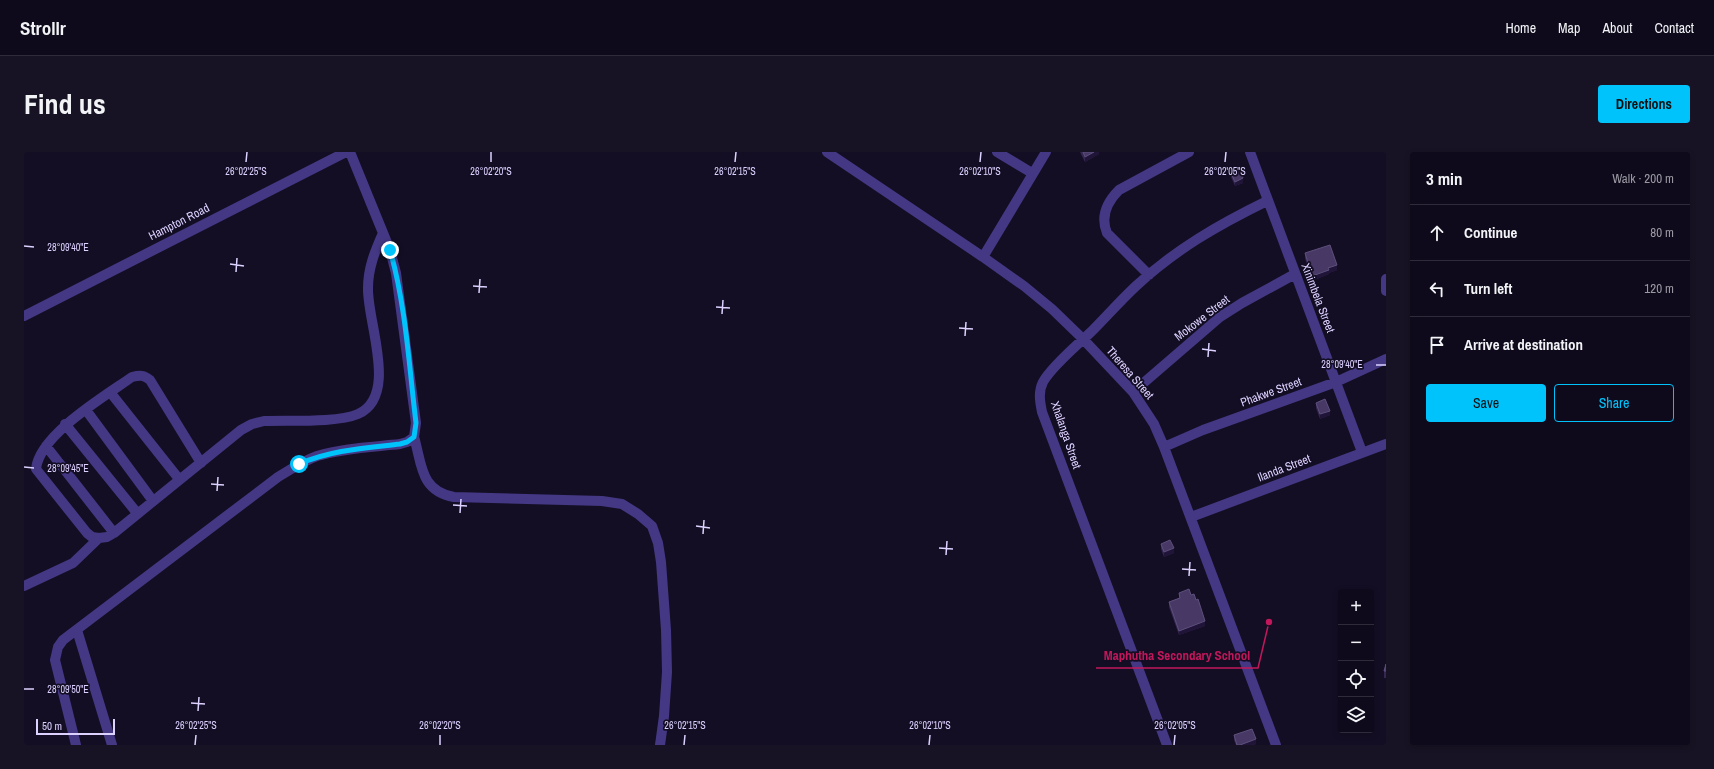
<!DOCTYPE html>
<meta charset="utf-8">
<style>
body{margin:0;font-family:"Archivo Narrow",sans-serif;background:#181324;color:#f1f3f6}
.controls{position:absolute;right:12px;bottom:12px;display:grid;overflow:hidden;border-radius:4px;box-shadow:0 2px 6px #0003}
.controls button{width:36px;height:36px;display:grid;place-items:center;padding:0;border:0;border-bottom:1px solid #2f2b3a;background:#0f0a1b;color:#f1f3f6;font:20px sans-serif}
.scale{position:absolute;left:12px;bottom:10px;width:79px;box-sizing:border-box;padding-left:4px;border:2px solid #dcd1ff;border-top:0;font-size:11px;line-height:14px;white-space:nowrap;color:#dcd1ff;-webkit-text-stroke:3px #140e24;paint-order:stroke}
.stop{position:absolute;width:12px;height:12px;margin:-9px;border:3px solid #00c3fc;border-radius:50%;background:#fff}
.stop.end{background:#00c3fc;border-color:#fff;box-shadow:0 1px 4px #0008}
.list{margin:0;padding:0;list-style:none}
h2{display:flex;justify-content:space-between;align-items:center;height:52px;margin:0;padding:0 16px;font-size:17px}
h2 small{font-size:13px;font-weight:400;color:#9b9aa3}
.list li{display:grid;grid-template-columns:26px 1fr auto;gap:12px;align-items:center;box-sizing:border-box;height:56px;padding:0 16px;border-top:1px solid #2f2b3a}
.list b{display:block;font-size:15px;white-space:nowrap}
.list em{font-size:13px;font-style:normal;color:#9b9aa3}
.actions{display:flex;gap:8px;padding:12px 16px}
.actions a{flex:1;padding:9px 0;border:1px solid #00c3fc;border-radius:4px;text-align:center;font-size:14px;color:#00c3fc}
.actions .main{background:#00c3fc;color:#111}
.icon{flex:none;width:22px;height:22px;fill:none;stroke:currentColor;stroke-width:2;stroke-linecap:round;stroke-linejoin:round}
.map{position:relative;flex:none;width:1362px;height:593px;overflow:hidden;border-radius:4px}
header{display:flex;align-items:center;gap:24px;box-sizing:border-box;height:56px;padding:0 20px;background:#0f0a1b;border-bottom:1px solid #2f2b3a}
header strong{font-size:19px}
nav{display:flex;gap:22px;margin-inline-start:auto;font-size:14px}
.intro{display:flex;align-items:center;justify-content:space-between;box-sizing:border-box;height:96px;padding:0 24px}
h1{margin:0;font-size:28px}
.button{padding:10px 18px;border-radius:4px;background:#00c3fc;color:#111;font-size:14px;font-weight:700}
main{display:flex;gap:24px;padding:0 24px}
aside{flex:1;background:#0f0a1b;border-radius:4px;box-shadow:0 2px 6px #0003}
.map>svg:first-child{display:block}
</style>
<header>
<strong>Strollr</strong>
<nav><a>Home</a><a>Map</a><a>About</a><a>Contact</a></nav>
</header>
<div class="intro"><h1>Find us</h1><a class="button">Directions</a></div>
<main>
<div class="map">
<svg width="1362" height="593" viewBox="0 0 1362 593">
<rect width="100%" height="100%" fill="#140e24"/>
<g fill="none" stroke-linecap="round" stroke-linejoin="round">
<path stroke="#443884" stroke-width="10" d="M803,0L959,105L1000,134L1028,157L1059,187L1109,240L1130,272L1140,295L1252,593
M973,0L1008,21
M1226,0L1338,300
M959,105L1022,0
M1125,123L1083,81C1076,64 1083,50 1095,38L1165,0
M1362,127V139
M0,164L322,0
M86,240L155,327
M1109,240L1196,165L1218,151L1271,122
M62,258L129,349
M41,272L113,361
M390,285C398,312 396,339 430,345L578,349L598,352L614,362L628,374L634,391L637,410L642,478L643,520L640,564L636,593
M22,294L90,381
M1140,295L1179,278L1312,230L1362,207
M177,311L126,228C120,223 116,223 108,225C81,244 15,283 12,317L63,381L68,385L75,386L83,385L90,381L217,278L228,272L240,269C265,268 313,271 334,262C375,244 343,170 344,136C344,116 351,99 359,81
M1167,365L1362,292
M0,434L49,411L75,386
M53,478L88,593
M52,593L31,508L34,495L39,488L254,325C267,317 279,309 293,304C319,296 349,295 376,292L383,290L390,285L392,271L372,121L366,98L326,0
M1143,593L1018,260C1016,250 1014,240 1019,230C1027,215 1054,192 1067,180C1082,165 1096,149 1112,134C1152,97 1194,73 1243,49"/>
</g>
<path fill="#352652" d="M1056,0H1075V2L1061,10Z
M1207,21L1219,31L1211,34L1207,25Z
M1281,101L1313,118L1305,121V122L1288,129L1281,106Z
M1292,251L1306,263L1296,267L1292,256Z
M1137,392L1150,401L1140,405L1137,397Z
M1155,441L1167,443L1181,474L1155,483L1145,455V450L1155,446Z
M1362,512V526H1360V519Z
M1210,583L1232,592L1228,593H1212L1210,588Z"/>
<path fill="#201538" d="M1070,0H1075V2L1061,10V5Z
M1219,26V31L1211,34V30Z
M1313,113V118L1305,121V122L1288,129V124L1304,116Z
M1306,259V263L1296,267V262Z
M1150,396V401L1140,405V400Z
M1181,469V474L1155,483V479Z
M1232,587V592L1228,593H1216Z"/>
<path fill="#473865" stroke="#5e507d" d="M1059,0H1070L1061,5Z
M1215,17L1219,26L1211,30L1207,21Z
M1306,93L1313,113L1304,116L1305,118L1288,124L1281,101Z
M1301,247L1306,259L1296,262L1292,251Z
M1146,388L1150,396L1140,400L1137,392Z
M1165,437L1167,443L1170,442L1172,448L1174,447L1181,469L1155,479L1145,450L1156,446L1155,441Z
M1362,512V519H1360Z
M1228,577L1232,587L1216,593H1213L1210,583Z"/>
<g fill="none" stroke-linecap="round" stroke-linejoin="round">
<path stroke="#00c3fc" stroke-width="5" d="M275,312C307,298 342,296 376,292L383,290L390,285L392,271C385,214 382,154 366,98"/>
</g>
<path fill="none" stroke="#dcd1ff" stroke-width="1.5" d="M222,10L223,0M467,10V0M711,10L712,0M956,10L957,0M1201,10L1202,0M0,94L10,95M206,112L220,114M212,120L213,106M449,134L463,135M455,141L456,127M692,155L706,156M698,162L699,148M935,176L949,177M941,184L942,170M1178,197L1192,199M1184,205L1185,191M1352,213H1362M0,315L10,316M187,332L200,333M193,339L194,325M429,353L443,354M436,361L437,347M672,374L686,376M679,382L680,368M915,396L929,397M922,403L923,389M1158,417L1172,418M1165,424L1166,410M0,537H10M167,551L181,552M174,559L175,545M171,593L172,583M416,593V583M660,593L661,583M905,593L906,583M1150,593L1151,583"/>
<g text-anchor="middle" dominant-baseline="central" stroke-width="3.5" stroke-linejoin="round" paint-order="stroke">
<g font-size="12" fill="#dcd1ff" stroke="#140e24">
<text transform="translate(155 70) rotate(-27)">Hampton Road</text>
<text transform="translate(1294 146) rotate(69)">Xinimbela Street</text>
<text transform="translate(1178 166) rotate(-38)">Mokowe Street</text>
<text transform="translate(1106 221) rotate(49)">Theresa Street</text>
<text transform="translate(1247 240) rotate(-20)">Phakwe Street</text>
<text transform="translate(1042 283) rotate(71)">Xhalanga Street</text>
<text transform="translate(1260 316) rotate(-21)">Ilanda Street</text>
</g>
</g>
<g font-size="10" text-anchor="middle" fill="#dcd1ff" stroke="#140e24" stroke-width="3.5" stroke-linejoin="round" paint-order="stroke">
<text x="222" y="23">26°02'25"S</text>
<text x="467" y="23">26°02'20"S</text>
<text x="711" y="23">26°02'15"S</text>
<text x="956" y="23">26°02'10"S</text>
<text x="1201" y="23">26°02'05"S</text>
<text x="44" y="99">28°09'40"E</text>
<text x="1318" y="216">28°09'40"E</text>
<text x="44" y="320">28°09'45"E</text>
<text x="44" y="541">28°09'50"E</text>
<text x="172" y="577">26°02'25"S</text>
<text x="416" y="577">26°02'20"S</text>
<text x="661" y="577">26°02'15"S</text>
<text x="906" y="577">26°02'10"S</text>
<text x="1151" y="577">26°02'05"S</text>
</g>
<path fill="none" stroke="#c2185b" stroke-width="1.5" d="M1245 470L1234 516H1072"/>
<circle fill="#c2185b" stroke="#140e24" stroke-width="1.5" cx="1245" cy="470" r="4"/>
<g font-size="13" text-anchor="middle" font-weight="bold" fill="#c2185b" stroke="#140e24" stroke-width="3.5" stroke-linejoin="round" paint-order="stroke">
<text x="1153" y="508">Maphutha Secondary School</text>
</g>
</svg>
<div class="controls">
<button>+</button>
<button>−</button>
<button><svg class="icon" aria-label="locate" viewBox="0 0 24 24"><circle cx="12" cy="12" r="6"/><path d="M12 2v4M12 18v4M2 12h4M18 12h4"/></svg></button>
<button><svg class="icon" aria-label="layers" viewBox="0 0 24 24"><path d="M12 4l9 5-9 5-9-5zM3 14l9 5 9-5"/></svg></button>
</div>
<div class="scale">50 m</div>
<div class="stop" style="left:275px;top:312px"></div>
<div class="stop end" style="left:366px;top:98px"></div>
</div>
<aside>
<h2>3 min<small>Walk · 200 m</small></h2>
<ul class="list">
<li><svg class="icon" aria-label="ahead" viewBox="0 0 24 24"><path d="M12 20V5M6 11l6-6 6 6"/></svg><div><b>Continue</b></div><em>80 m</em></li>
<li><svg class="icon" aria-label="left" viewBox="0 0 24 24"><path d="M17 20v-9H6M10 6l-5 5 5 5"/></svg><div><b>Turn left</b></div><em>120 m</em></li>
<li><svg class="icon" aria-label="arrive" viewBox="0 0 24 24"><path d="M6 21V4h12l-3 4 3 4H6"/></svg><div><b>Arrive at destination</b></div></li>
</ul>
<div class="actions"><a class="main">Save</a><a>Share</a></div>
</aside>
</main>
